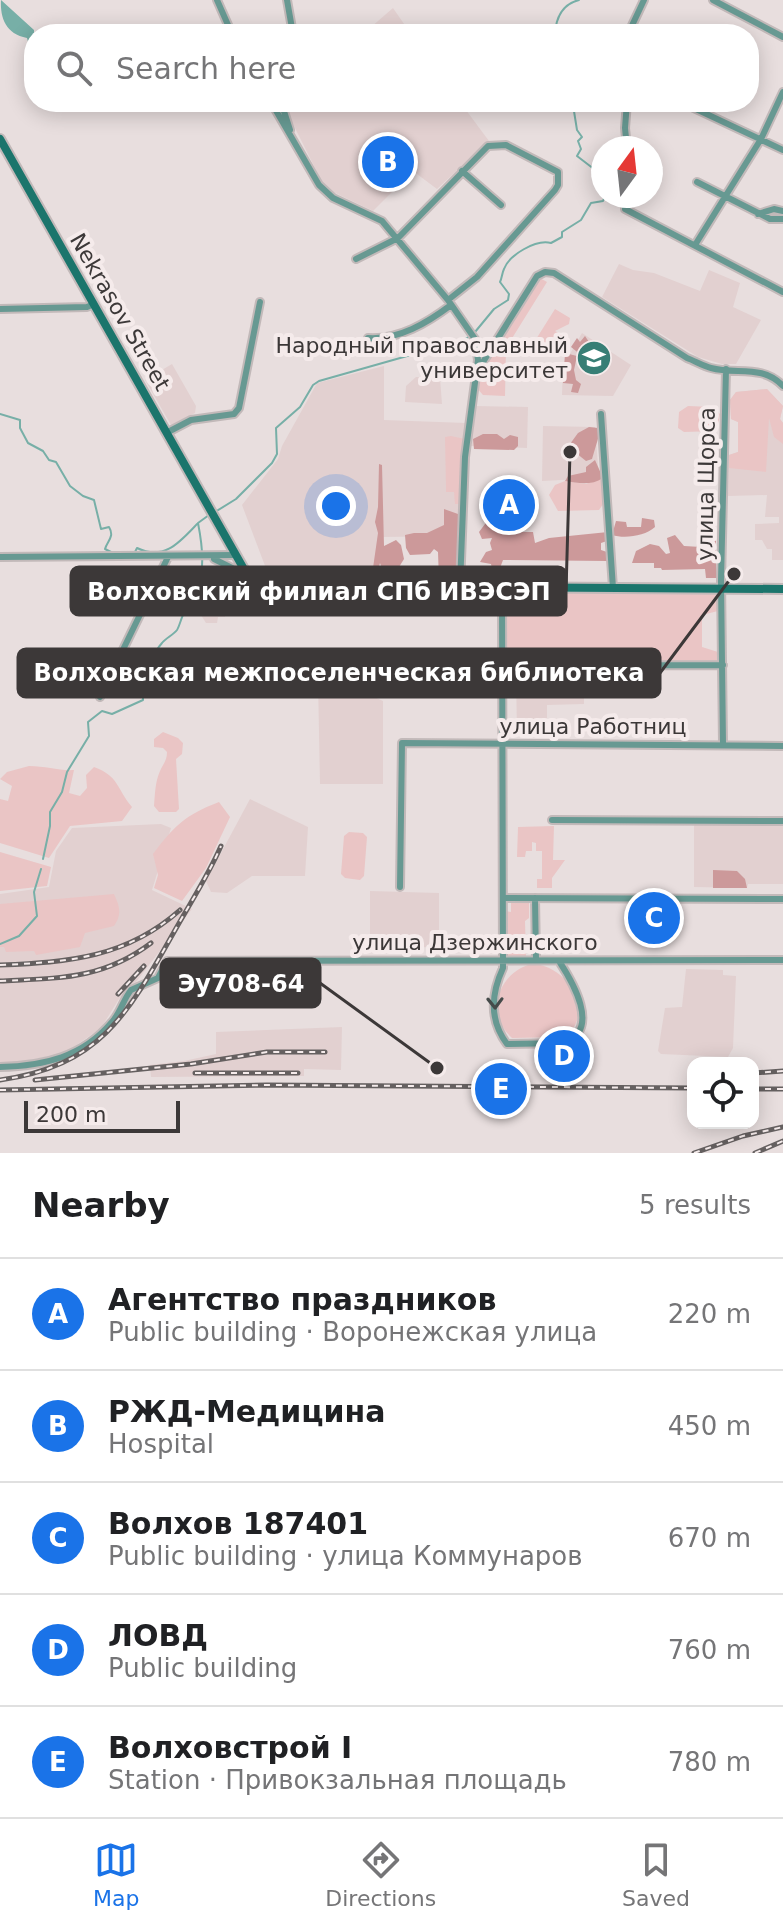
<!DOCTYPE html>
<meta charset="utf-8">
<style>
body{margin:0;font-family:"DejaVu Sans",sans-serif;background:#f2f2f2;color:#202124}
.controls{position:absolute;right:24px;bottom:24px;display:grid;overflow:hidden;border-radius:16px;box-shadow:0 4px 20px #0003}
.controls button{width:72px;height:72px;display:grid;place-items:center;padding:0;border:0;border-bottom:2px solid #e0e0e0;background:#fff;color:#202124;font:40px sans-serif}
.compass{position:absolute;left:591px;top:136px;width:72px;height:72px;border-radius:50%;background:#fff;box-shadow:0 4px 20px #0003;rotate:15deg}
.scale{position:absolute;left:24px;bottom:20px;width:156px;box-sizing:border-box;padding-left:8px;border:4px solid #3c3838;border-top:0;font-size:22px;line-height:28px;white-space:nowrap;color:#3c3838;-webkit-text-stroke:6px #f5ebeb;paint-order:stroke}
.you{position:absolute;left:336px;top:506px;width:28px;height:28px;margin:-20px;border:6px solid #fff;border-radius:50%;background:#1a73e8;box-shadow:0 0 0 12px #1a73e833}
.badge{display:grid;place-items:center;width:52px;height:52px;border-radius:50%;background:#1a73e8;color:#fff;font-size:26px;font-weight:700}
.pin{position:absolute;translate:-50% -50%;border:4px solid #fff;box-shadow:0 2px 8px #0006}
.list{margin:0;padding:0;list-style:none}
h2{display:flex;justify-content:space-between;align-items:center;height:104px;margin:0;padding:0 32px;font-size:34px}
h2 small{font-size:26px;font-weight:400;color:#757577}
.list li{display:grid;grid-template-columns:52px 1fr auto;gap:24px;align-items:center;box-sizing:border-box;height:112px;padding:0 32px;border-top:2px solid #e0e0e0}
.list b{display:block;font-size:30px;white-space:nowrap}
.list p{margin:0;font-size:26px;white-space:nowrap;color:#757577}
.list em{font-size:26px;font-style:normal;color:#757577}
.icon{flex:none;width:44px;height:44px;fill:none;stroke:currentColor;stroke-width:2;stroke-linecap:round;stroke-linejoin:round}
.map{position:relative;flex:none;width:783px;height:1153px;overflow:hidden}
.search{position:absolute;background:#fff;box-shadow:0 4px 20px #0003;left:24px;right:24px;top:24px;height:88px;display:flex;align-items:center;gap:20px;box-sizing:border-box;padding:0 28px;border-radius:32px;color:#757577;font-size:30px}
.sheet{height:664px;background:#fff}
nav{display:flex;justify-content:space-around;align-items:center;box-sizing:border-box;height:112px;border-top:2px solid #e0e0e0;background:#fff;font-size:22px;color:#757577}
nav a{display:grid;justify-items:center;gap:4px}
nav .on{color:#1a73e8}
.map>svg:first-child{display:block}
</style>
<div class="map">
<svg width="783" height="1153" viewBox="0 0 783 1153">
<rect width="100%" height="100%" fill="#e8dede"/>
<path fill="#e2d0d0" d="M393,8L411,34H363Z
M285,102H460L489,141L437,189L413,171L373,211L331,191L322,182L283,104Z
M619,264L633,270L654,273L700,291L709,270L740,283L733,307L761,320L736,364H722L698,357L602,297Z
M582,333L631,365L613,396L562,395L563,366Z
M172,364L196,406L195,413L171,425L145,380Z
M384,366V420L466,423L460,536L381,537L380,579H270L242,505L278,459L282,446L317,383Z
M416,377L440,378L442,404L405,402L406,386Z
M767,389L783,406L780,419L783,423V560H772V549H767L762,540H755V524L779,523V517H765L767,495L728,496L729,455L738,452V422L731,419L730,400L736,392Z
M476,406L528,407L527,448L471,446Z
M543,426L595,427L599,478L542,481Z
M216,587L225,600V617H218L217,623H206L199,612V597Z
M584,676V704L547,705V731L517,732L516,677Z
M366,679L368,694L383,701V784H320L318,680Z
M250,799L308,827L305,876H252L227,893L211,892L206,881Z
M161,824L171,828L152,890L192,909L133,986L119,999L101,1028L65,1053L20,1062H0V894L49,887L56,851L72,828Z
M694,824L783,825V884H748L747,888L694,887Z
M370,891L439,893V947L370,948Z
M686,969L723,970V975L736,976L733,1048L728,1057L661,1054L658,1051L665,1008L682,1007Z
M342,1027L341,1070L304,1069V1076L151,1077L150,1065L184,1061L216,1054V1032Z"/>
<path fill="#eac5c5" d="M540,278L547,282L506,348L505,396L483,395L476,387L478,378Z
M555,309L570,318L569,324L555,331L562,335L567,334L566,346L560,350L537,349L533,344Z
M767,389L783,406L780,419L783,423V444L774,437L769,418L766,472L729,468V455L738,452V422L731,419L730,400L736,392Z
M688,406L712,407L720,414L717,431L684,432L678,428L679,412Z
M451,436L465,439L461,504H455L454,492H446V488L445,437Z
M603,478L606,500L599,510L558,511L549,495L555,485L565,481L586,484Z
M507,592L718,593V611L702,615V647L718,652V664L507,665Z
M163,732L178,738L183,743L182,754L176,759L179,809L176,812H159L154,806C155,795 155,782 160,771C163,764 167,761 167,752L163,748L154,747V739Z
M29,766C46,766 59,771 74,770L69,793L80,796L87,788L86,775L94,767C119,776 116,788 132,807L122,821L70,826L49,858L0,843V799L8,801L12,786L0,779L7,772Z
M219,802L230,817L206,868L182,901L154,888L158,875L153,854C174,826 185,815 219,802Z
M554,826L553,860H565L552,878V888H537V879H542V851H536V843L532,842V851H526L525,857H517L518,827Z
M349,832L363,833L367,837L364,876L360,880L345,878L341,874L344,836Z
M0,852L51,867L47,886L0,891Z
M114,894C120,907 122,914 114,926L85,933L80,947L36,955L34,951L6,952L4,947H0V904Z
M511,902L529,903V918L525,921L526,956L507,957L506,943H509L505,911L511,912Z
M531,964C567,964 597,1012 565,1037L512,1038C485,1014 497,974 531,964Z"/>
<path fill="#cc999a" d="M585,336L589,342L602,349L596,355L602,356L606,364L602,367L598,365L594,357L589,356L586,359L571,347L577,338L580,342Z
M565,353L577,356L574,370L576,380L581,384L578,393L571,392L573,384L563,383Z
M589,427L598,428L600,432L592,459L586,461L576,453L570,444L578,433Z
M483,434H497L504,439L510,435L518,437V446L514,450L474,449L473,439Z
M595,460L603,478C591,486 578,483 565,481L568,476L586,472V467Z
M379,464L382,465L384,546L396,540L401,545L404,559L399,567L400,580H386L380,563L376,575V568H373L378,533L375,522L378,507Z
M444,509L458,514V574L451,581H439L438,552L434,549L430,554L410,555L406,548L405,535L414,533H427L444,525Z
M509,516L517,522V532H533L535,543L549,538L608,532L607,541L601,543V550L607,552L608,561L503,560L500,568L492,569L491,564L480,562L486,552L492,550L490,543L492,538L482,539L479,532L488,520Z
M642,518L654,520L655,527C645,536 625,539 612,535L616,521L626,522L627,527H641Z
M714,523L716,524V554L709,558L716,562L717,578H706L705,569L662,570L661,568H654V563H632L636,551L650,544L659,546L666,554L670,553L667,538L675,535L684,546L701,547L709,543Z
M713,870L737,871L745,879L747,888H713Z"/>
<path fill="#77afa7" d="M1,0L34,30V47L29,45L27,38C6,34 0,18 1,0Z"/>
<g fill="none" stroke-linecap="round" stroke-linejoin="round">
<path stroke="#77afa7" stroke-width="2" d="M555,34C556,17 563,4 579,0
M580,102L573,105L577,130L582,137L578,141L581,149L577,156L603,176
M475,332L494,309L508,300L509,294L500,282C502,278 502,273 504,269C509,255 536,239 551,243L562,237V232L581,220L591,203L603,201L605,196
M0,414L20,420V428L28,443L43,451L49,460L56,462L70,486L83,496L94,500L101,529L109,527C115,537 107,541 105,549L113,553
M215,512L236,499L272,463L277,454L276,428L300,407L313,385L319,381L446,345L451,348L470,336
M123,553L135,552L137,548C164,561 179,543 197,524
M43,859L50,826V812L62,792L67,772L89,736L88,722L102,711L112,714L143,700V689L150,683C147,670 153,653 162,643C166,638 173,635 177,630C180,625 181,618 184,613C204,577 206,564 198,523L209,515
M0,944L19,936L37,916L34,892L41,869"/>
<g stroke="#c2b9b9" stroke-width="10">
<path id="minor" d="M217,0L232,34
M287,0L293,34
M713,0L783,37
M628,34L644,0
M271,102L319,185L333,198L382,221L448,300L475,339L478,360L465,457L460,586
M281,102L290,130
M627,102L625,128L627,148
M681,102L783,150
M462,171L501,205
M697,182L770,219H783
M628,196L625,209L783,292
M758,214L774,209L783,211
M695,245L761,139L783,92
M356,259L398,238L488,146L506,145L558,172V185L555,190L477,277L448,300
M0,309L87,307L94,304
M368,338C399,340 427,323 451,305
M478,370L537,276L545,272L554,273L687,358C695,361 703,366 711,368C737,375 762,364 783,386
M601,414L613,588
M168,432L191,420L234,414L239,408L260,302
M0,557L236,555
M214,559L246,575
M502,588L503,968C491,994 489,1020 507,1044L565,1043C601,1029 572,981 559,961
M502,666L723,665
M100,697L168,557
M723,744L721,581L726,369
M552,820L783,821
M400,887L402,743L783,746
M503,898L783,899
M535,898L536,960
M0,1067C44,1066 83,1057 112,1022C121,1012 123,1000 131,990L158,978L167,961L783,960"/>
</g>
<g stroke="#c2b9b9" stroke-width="12">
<path id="secondary" d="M0,139L245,571C258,586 274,585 292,586L783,589"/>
</g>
<use href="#minor" stroke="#679992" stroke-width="6"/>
<use href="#secondary" stroke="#1b756c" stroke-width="8"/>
<g stroke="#656060" stroke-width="5">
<path id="rail" d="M0,965C69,962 126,958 180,910
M0,981C58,978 102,980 151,943
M118,994L144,966
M195,1073H298
M753,1073L783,1071
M0,1080C100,1066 128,1014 174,932C190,903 208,876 221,846
M35,1080L191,1064L267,1052H325
M753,1089H783
M0,1090L267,1085L693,1088
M694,1153L743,1136L783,1127
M755,1153L783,1141"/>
</g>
<use href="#rail" stroke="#f5ebeb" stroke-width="2" stroke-dasharray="6" stroke-linecap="butt"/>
</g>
<defs><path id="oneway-chevron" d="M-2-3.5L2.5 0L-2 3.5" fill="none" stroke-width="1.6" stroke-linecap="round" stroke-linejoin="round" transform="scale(2)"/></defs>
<use stroke="#454b4a" href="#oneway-chevron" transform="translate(495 1003) rotate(89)"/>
<defs>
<g id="university-disc" transform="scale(1.8)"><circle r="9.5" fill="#377e75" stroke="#f5ebeb"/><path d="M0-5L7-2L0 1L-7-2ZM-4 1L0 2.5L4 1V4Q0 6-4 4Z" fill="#fff"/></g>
</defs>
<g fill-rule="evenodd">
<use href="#university-disc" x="594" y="358"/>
</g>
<g text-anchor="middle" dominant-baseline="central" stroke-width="8" stroke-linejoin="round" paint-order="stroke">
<g font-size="22" fill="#3c3838" stroke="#f5ebeb">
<text transform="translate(120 312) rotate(60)">Nekrasov Street</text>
<text transform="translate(706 484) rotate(-89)">улица Щорса</text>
<text x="593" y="726">улица Работниц</text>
<text x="475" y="942">улица Дзержинского</text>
</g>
<g font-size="22" fill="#3c3838" stroke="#f5ebeb" text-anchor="end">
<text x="568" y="345">Народный православный<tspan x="568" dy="25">университет</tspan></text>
</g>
</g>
<path fill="none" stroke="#3c3838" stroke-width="3" d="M570 452L566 591M734 574L660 673M437 1068L320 983"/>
<g fill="#3c3838" stroke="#f5ebeb" stroke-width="3">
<circle cx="570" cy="452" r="8"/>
<circle cx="734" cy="574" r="8"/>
<circle cx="437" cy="1068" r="8"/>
</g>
<g fill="#3c3838" stroke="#3c3838" stroke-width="3">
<rect x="71" y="567" width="495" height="48" rx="8"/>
<rect x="18" y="649" width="642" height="48" rx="8"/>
<rect x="161" y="959" width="159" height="48" rx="8"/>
</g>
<g font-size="24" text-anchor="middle" font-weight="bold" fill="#fff">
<text x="319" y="600">Волховский филиал СПб ИВЭСЭП</text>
<text x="339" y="681">Волховская межпоселенческая библиотека</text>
<text x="241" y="992">Эу708-64</text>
</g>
</svg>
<div class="controls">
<button><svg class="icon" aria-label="locate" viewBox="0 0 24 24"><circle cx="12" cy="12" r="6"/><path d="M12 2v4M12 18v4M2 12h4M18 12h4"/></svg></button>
</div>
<svg class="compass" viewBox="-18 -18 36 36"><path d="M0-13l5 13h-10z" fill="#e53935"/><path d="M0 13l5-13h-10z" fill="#757577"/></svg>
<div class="scale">200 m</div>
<div class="you"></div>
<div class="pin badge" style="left:509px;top:505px">A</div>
<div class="pin badge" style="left:388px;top:162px">B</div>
<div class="pin badge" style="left:654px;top:918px">C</div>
<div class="pin badge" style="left:564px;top:1056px">D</div>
<div class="pin badge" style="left:501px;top:1089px">E</div>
<div class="search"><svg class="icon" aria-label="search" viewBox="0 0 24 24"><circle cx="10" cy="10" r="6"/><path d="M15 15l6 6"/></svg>Search here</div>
</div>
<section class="sheet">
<h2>Nearby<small>5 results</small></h2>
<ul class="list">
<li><span class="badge">A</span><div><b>Агентство праздников</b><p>Public building · Воронежская улица</p></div><em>220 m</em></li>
<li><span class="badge">B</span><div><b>РЖД-Медицина</b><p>Hospital</p></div><em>450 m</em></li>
<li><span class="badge">C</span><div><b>Волхов 187401</b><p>Public building · улица Коммунаров</p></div><em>670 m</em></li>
<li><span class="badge">D</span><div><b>ЛОВД</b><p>Public building</p></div><em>760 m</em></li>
<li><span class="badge">E</span><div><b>Волховстрой I</b><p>Station · Привокзальная площадь</p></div><em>780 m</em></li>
</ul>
</section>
<nav>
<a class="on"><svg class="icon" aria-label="map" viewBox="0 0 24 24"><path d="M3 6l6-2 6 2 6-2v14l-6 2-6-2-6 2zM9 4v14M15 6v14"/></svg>Map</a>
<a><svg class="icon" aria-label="directions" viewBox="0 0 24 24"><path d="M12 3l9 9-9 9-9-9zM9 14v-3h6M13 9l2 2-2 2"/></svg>Directions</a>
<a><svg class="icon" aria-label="saved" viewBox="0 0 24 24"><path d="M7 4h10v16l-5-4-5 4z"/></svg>Saved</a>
</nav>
